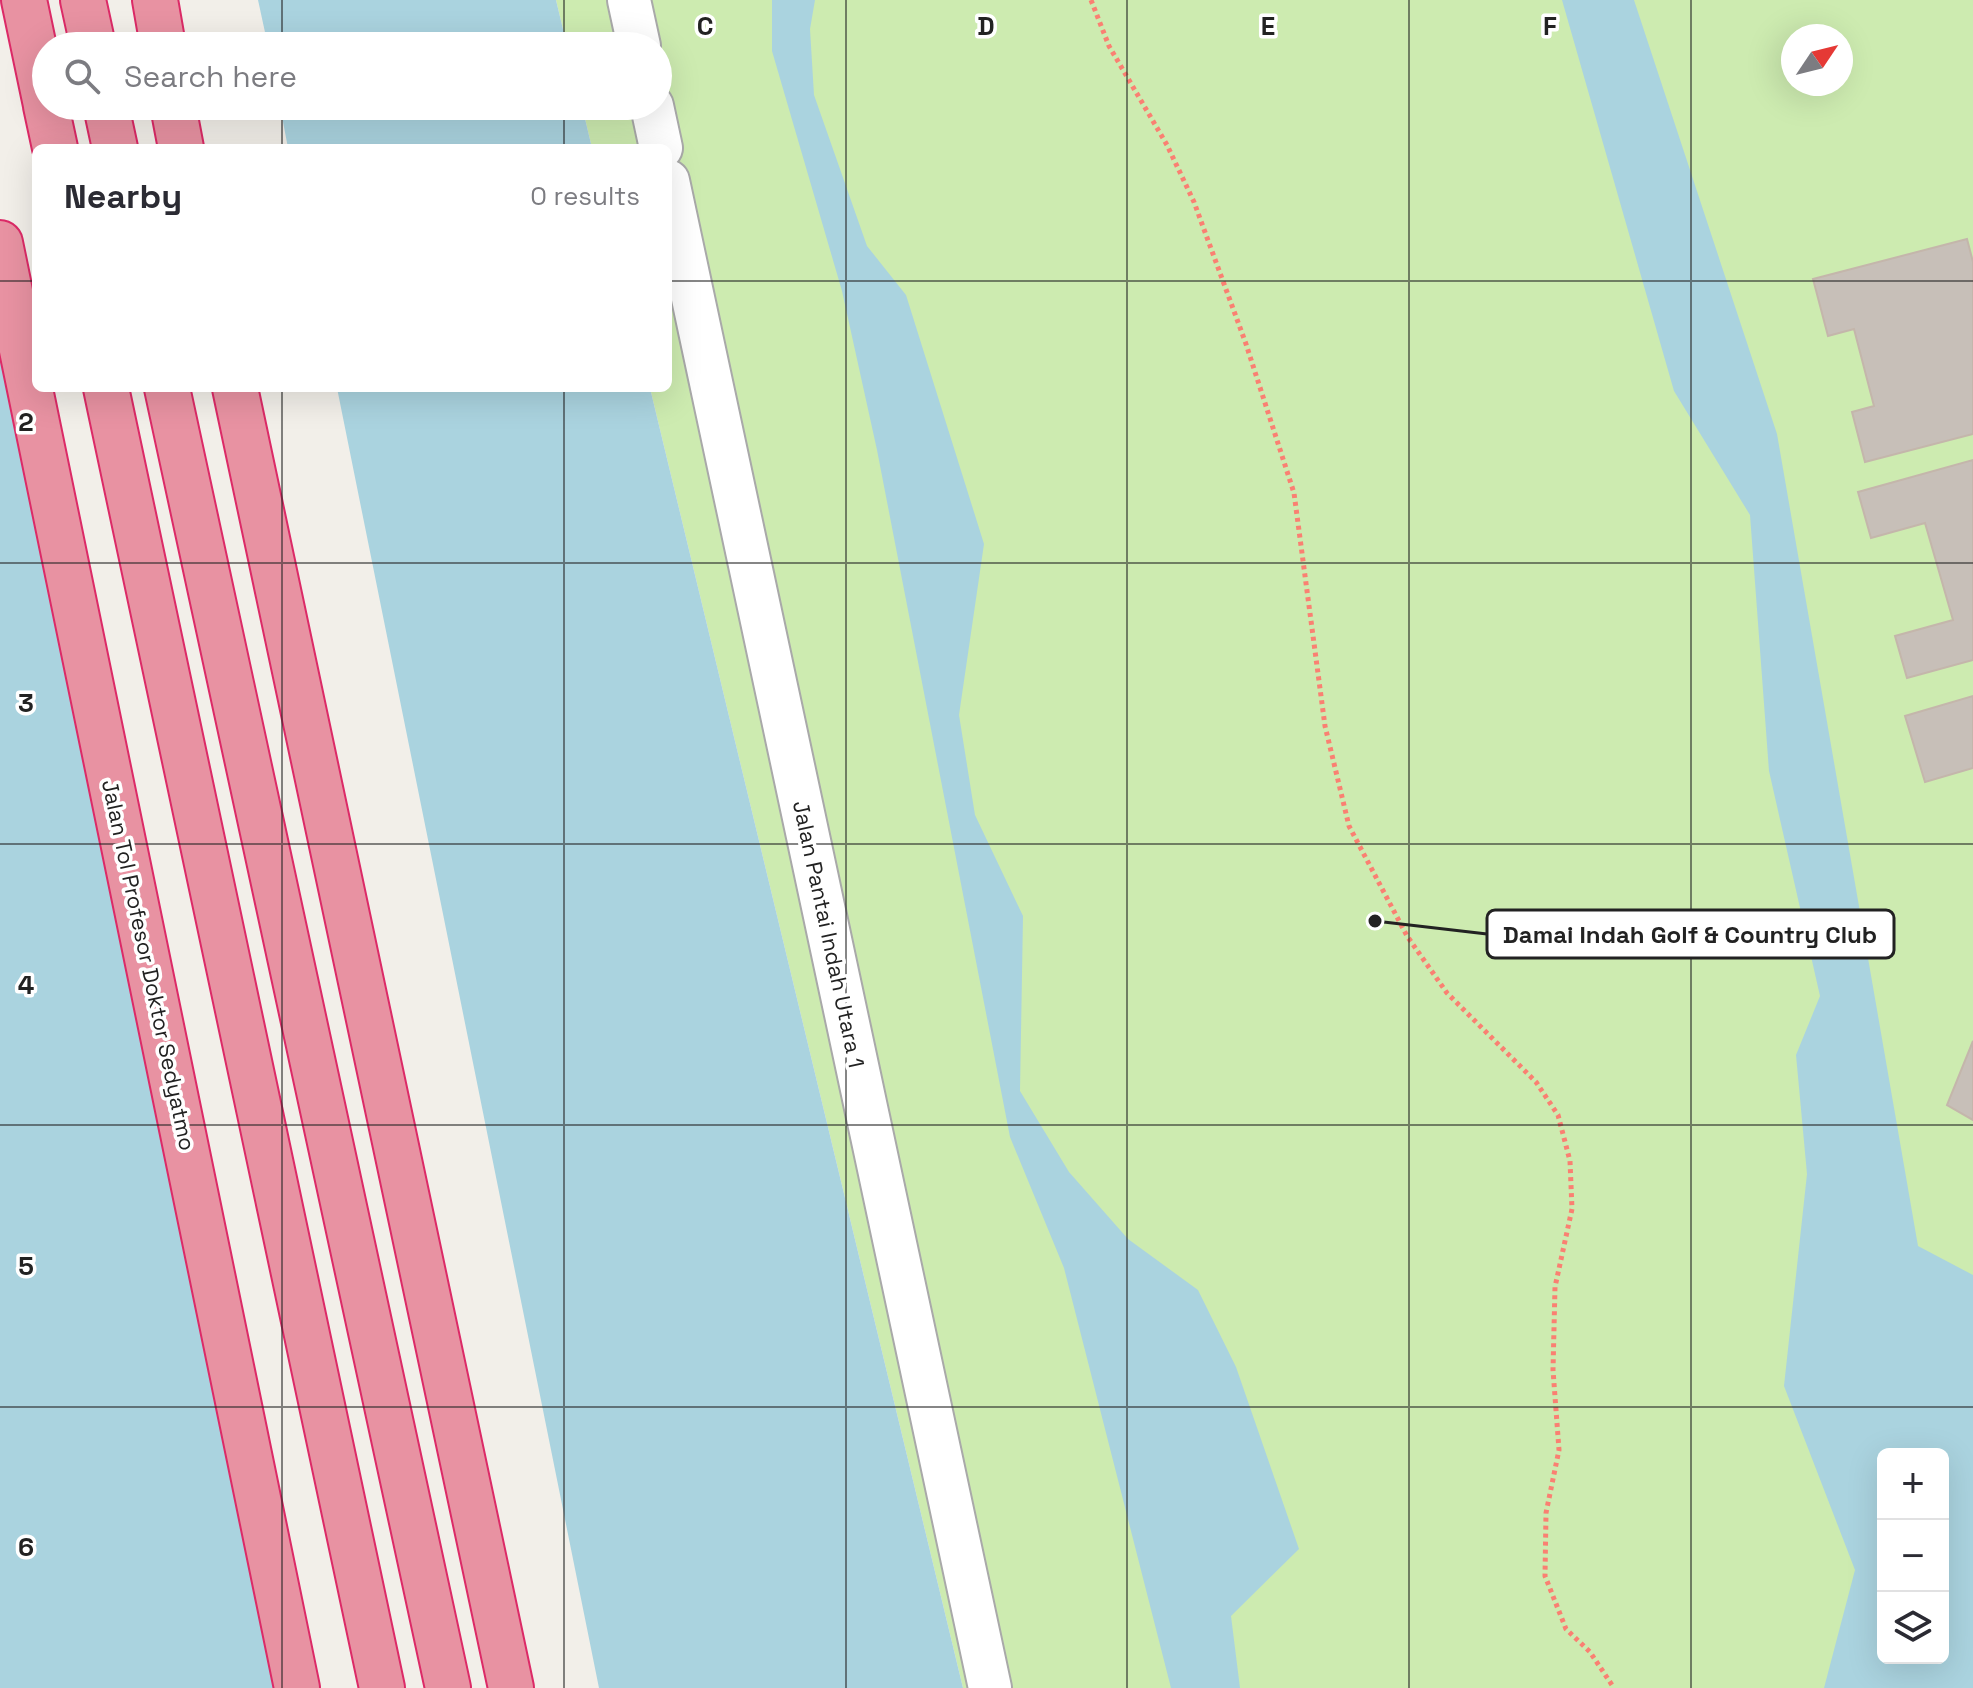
<!DOCTYPE html>
<meta charset="utf-8">
<style>
body{margin:0;font-family:"Space Grotesk",sans-serif;background:#f7f7f7;color:#2b2b33}
.controls{position:absolute;right:24px;bottom:24px;display:grid;overflow:hidden;border-radius:12px;box-shadow:0 8px 32px #0002}
.controls button{width:72px;height:72px;display:grid;place-items:center;padding:0;border:0;border-bottom:2px solid #e1e1e2;background:#fff;color:#2b2b33;font:40px sans-serif}
.compass{position:absolute;left:1781px;top:24px;width:72px;height:72px;border-radius:50%;background:#fff;box-shadow:0 8px 32px #0002;rotate:55deg}
.list{margin:0;padding:0;list-style:none}
h2{display:flex;justify-content:space-between;align-items:center;height:104px;margin:0;padding:0 32px;font-size:34px}
h2 small{font-size:26px;font-weight:400;color:#7c7c81}
.icon{flex:none;width:44px;height:44px;fill:none;stroke:currentColor;stroke-width:2;stroke-linecap:round;stroke-linejoin:round}
.map{position:relative;flex:none;width:1973px;height:1688px;overflow:hidden}
.search{position:absolute;background:#fff;box-shadow:0 8px 32px #0002;left:32px;top:32px;width:640px;height:88px;display:flex;align-items:center;gap:20px;box-sizing:border-box;padding:0 28px;border-radius:44px;color:#7c7c81;font-size:30px}
.panel{position:absolute;background:#fff;box-shadow:0 8px 32px #0002;left:32px;top:144px;width:640px;height:248px;border-radius:12px}
.map>svg:first-child{display:block}
</style>
<div class="map">
<svg width="1973" height="1688" viewBox="0 0 1973 1688">
<rect width="100%" height="100%" fill="#f2efe9"/>
<path fill="#cdebb0" fill-rule="evenodd" d="M556,0H1973V1688H963L650,388H668V148H592L582,106H658V46H567ZM1793,36H1841V84H1793ZM1883,1454H1943V1658H1883Z"/>
<path fill="#aad3df" fill-rule="evenodd" d="M258,0H556L567,46H268Z
M772,0H815L810,29L814,95L867,246L906,295L984,544L959,715L975,815L1023,916L1020,1091L1069,1172L1128,1239L1198,1290L1236,1367L1299,1549L1231,1616L1240,1688H1171L1064,1268L1010,1137L877,450L842,291L772,51Z
M1562,0H1634L1777,434L1918,1246L1973,1275V1688H1824L1855,1570L1784,1386L1807,1174L1796,1055L1820,996L1769,771L1750,515L1674,391ZM1883,1454H1943V1658H1883Z
M280,106H582L592,148H288Z
M0,341L288,1688H0Z
M337,388H650L963,1688H599Z"/>
<path fill="#c7bfb8" stroke="#c4b6ab" stroke-width="2" d="M1967,239L1973,262V434L1865,462L1852,412L1874,406L1854,329L1828,336L1813,279Z
M1973,460V660L1907,678L1895,636L1953,620L1925,523L1871,538L1858,492Z
M1973,696V768L1925,782L1905,716Z
M1973,1041V1120L1947,1105Z"/>
<g fill="none" stroke-linecap="round" stroke-linejoin="round">
<g stroke="#a9a9a9" stroke-width="46">
<path id="street" d="M629,0L639,46
M652,106L661,148
M668,181L990,1688"/>
</g>
<g stroke="#dc2a67" stroke-width="48">
<path id="highway" d="M24,0L46,105
M83,0L93,46
M155,0L163,46
M46,106L55,148
M106,106L115,148
M173,106L181,148
M0,243L297,1688
M106,388L382,1688
M167,388L448,1688
M235,388L511,1688"/>
</g>
<path stroke="#fa8072" stroke-width="5" stroke-dasharray="4 4" stroke-linecap="butt" d="M1091,0L1109,46L1167,145L1194,202L1246,344L1294,493L1325,726L1349,826L1407,936L1447,993L1536,1082L1558,1115L1570,1161L1572,1209L1555,1287L1553,1370L1559,1450L1546,1513L1545,1576L1566,1629L1590,1652L1614,1688"/>
<use href="#street" stroke="#fff" stroke-width="42"/>
<use href="#highway" stroke="#e892a2" stroke-width="44"/>
</g>
<path fill="none" stroke="#222" stroke-width="2" stroke-opacity="0.55" d="M282,0V46M564,0V46M846,0V1688M1127,0V1688M1409,0V1688M1691,0V1688M282,106V148M564,106V148M0,281H36M668,281H1973M282,388V1688M564,388V1688M0,563H1973M0,844H1973M0,1125H1973M0,1407H1973"/>
<g text-anchor="middle" dominant-baseline="central" stroke-width="7" stroke-linejoin="round" paint-order="stroke">
<g font-size="22" fill="#222" stroke="#fff">
<text transform="translate(829 934) rotate(78)">Jalan Pantai Indah Utara 1</text>
<text transform="translate(149 965) rotate(78)">Jalan Tol Profesor Doktor Sedyatmo</text>
</g>
</g>
<g font-size="26" text-anchor="middle" font-weight="bold" fill="#222" stroke="#fff" stroke-width="7" stroke-linejoin="round" paint-order="stroke">
<text x="705" y="35">C</text>
<text x="986" y="35">D</text>
<text x="1268" y="35">E</text>
<text x="1550" y="35">F</text>
<text x="26" y="431">2</text>
<text x="26" y="712">3</text>
<text x="26" y="994">4</text>
<text x="26" y="1275">5</text>
<text x="26" y="1556">6</text>
</g>
<path fill="none" stroke="#222" stroke-width="3" d="M1375 921L1487 934"/>
<circle fill="#222" stroke="#fff" stroke-width="3" cx="1375" cy="921" r="8"/>
<rect fill="#fff" stroke="#222" stroke-width="3" x="1487" y="910" width="407" height="48" rx="8"/>
<g font-size="24" text-anchor="middle" font-weight="bold" fill="#222">
<text x="1690" y="943">Damai Indah Golf &amp; Country Club</text>
</g>
</svg>
<div class="controls">
<button>+</button>
<button>−</button>
<button><svg class="icon" aria-label="layers" viewBox="0 0 24 24"><path d="M12 4l9 5-9 5-9-5zM3 14l9 5 9-5"/></svg></button>
</div>
<svg class="compass" viewBox="-18 -18 36 36"><path d="M0-13l5 13h-10z" fill="#e53935"/><path d="M0 13l5-13h-10z" fill="#7c7c81"/></svg>
<div class="search"><svg class="icon" aria-label="search" viewBox="0 0 24 24"><circle cx="10" cy="10" r="6"/><path d="M15 15l6 6"/></svg>Search here</div>
<section class="panel">
<h2>Nearby<small>0 results</small></h2>
<ul class="list">
</ul>
</section>
</div>
